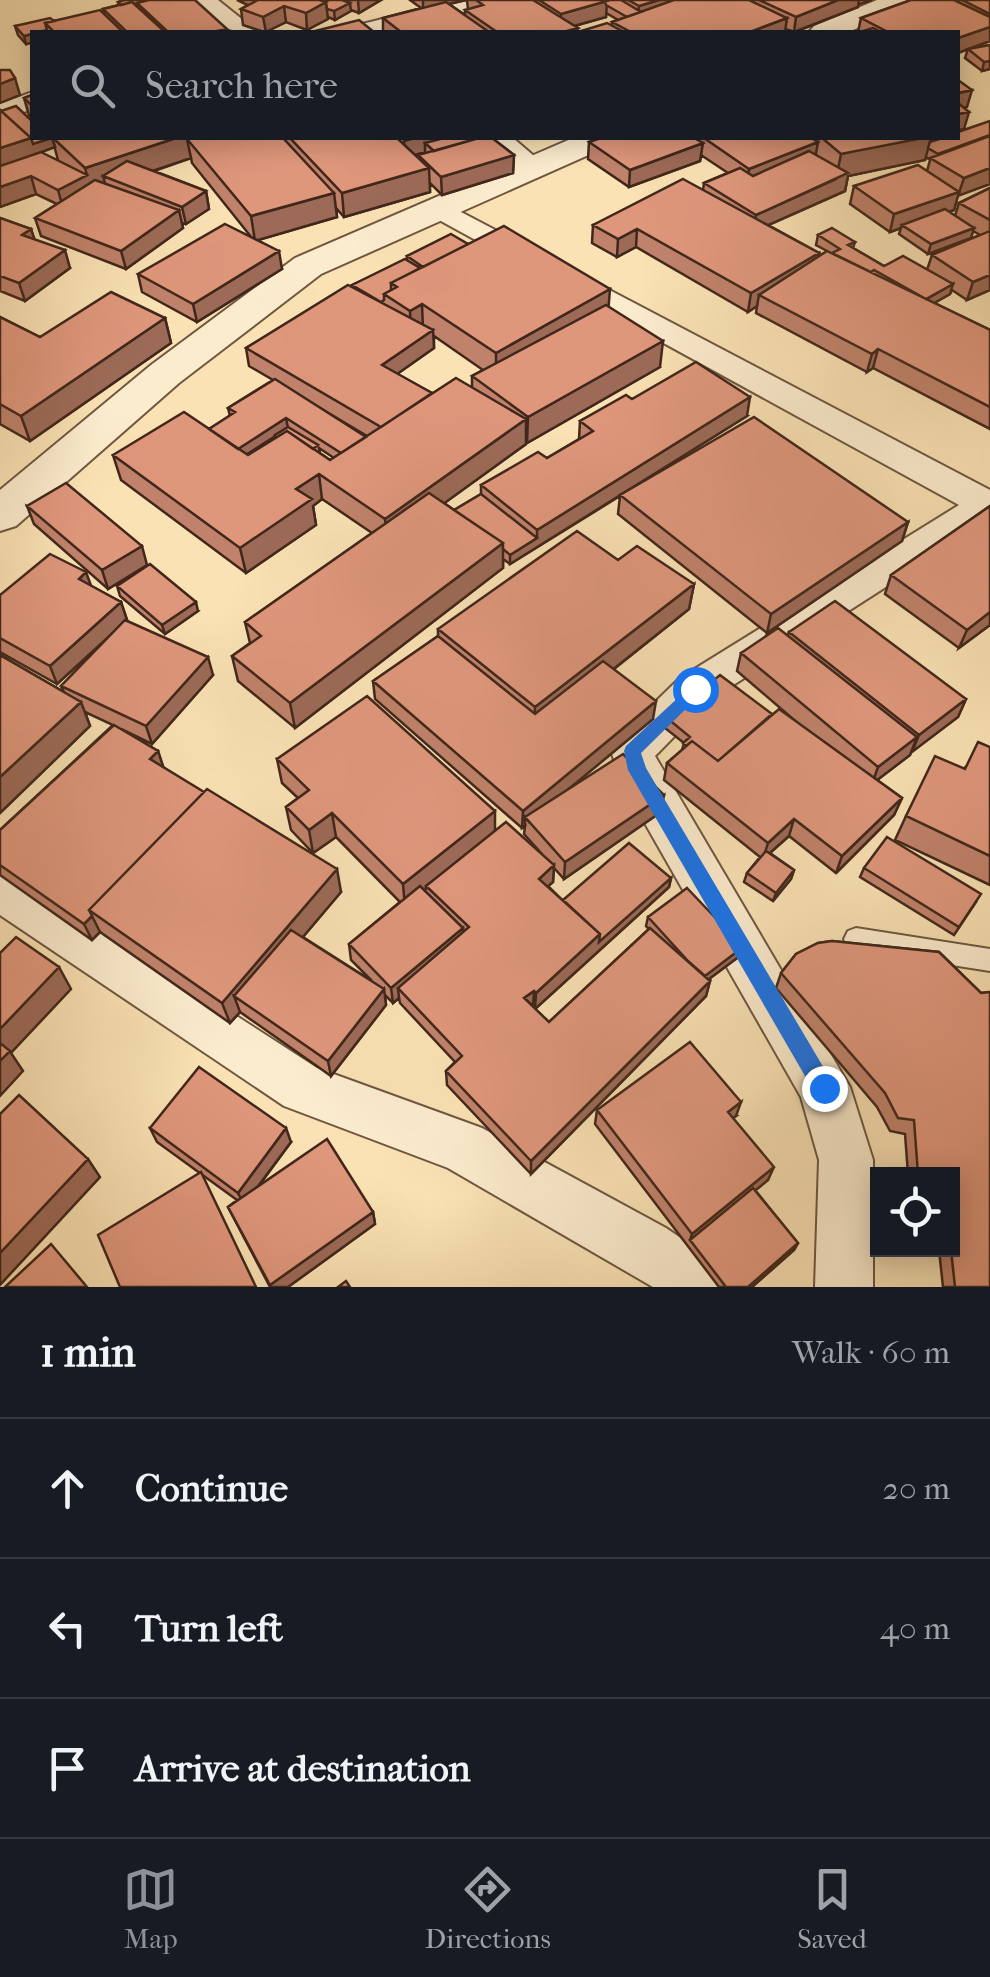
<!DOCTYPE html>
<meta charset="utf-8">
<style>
body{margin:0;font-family:"IM FELL French Canon",serif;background:#20242c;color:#f1f3f6}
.controls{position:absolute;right:30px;bottom:30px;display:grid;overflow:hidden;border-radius:0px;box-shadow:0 5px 25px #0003}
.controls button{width:90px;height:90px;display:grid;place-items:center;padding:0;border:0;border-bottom:2px solid #363941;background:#171b24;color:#f1f3f6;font:50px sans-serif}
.stop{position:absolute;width:30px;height:30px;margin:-22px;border:8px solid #1a73e8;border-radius:50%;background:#fff}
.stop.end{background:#1a73e8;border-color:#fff;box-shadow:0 2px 10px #0008}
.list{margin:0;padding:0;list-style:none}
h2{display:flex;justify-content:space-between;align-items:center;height:130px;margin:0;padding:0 40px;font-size:42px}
h2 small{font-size:32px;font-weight:400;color:#9ea1a6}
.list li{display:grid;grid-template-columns:65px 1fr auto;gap:30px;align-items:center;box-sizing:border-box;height:140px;padding:0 40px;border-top:2px solid #363941}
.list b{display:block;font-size:38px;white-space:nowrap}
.list em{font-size:32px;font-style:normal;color:#9ea1a6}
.icon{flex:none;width:55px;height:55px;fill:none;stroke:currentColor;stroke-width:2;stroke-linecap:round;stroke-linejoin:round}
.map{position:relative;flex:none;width:990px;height:1287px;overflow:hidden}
.search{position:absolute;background:#171b24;box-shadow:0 5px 25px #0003;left:30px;right:30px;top:30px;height:110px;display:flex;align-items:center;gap:25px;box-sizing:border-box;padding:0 35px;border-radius:0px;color:#9ea1a6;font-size:38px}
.sheet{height:550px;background:#171b24}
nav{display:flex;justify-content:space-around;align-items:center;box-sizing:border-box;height:140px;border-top:2px solid #363941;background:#171b24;font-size:28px;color:#9ea1a6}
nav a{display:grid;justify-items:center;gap:5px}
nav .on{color:#8c9099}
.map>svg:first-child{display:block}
</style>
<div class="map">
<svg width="990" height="1287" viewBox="0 0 990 1287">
<rect width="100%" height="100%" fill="#fae2b4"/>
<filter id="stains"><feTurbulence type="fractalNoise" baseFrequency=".002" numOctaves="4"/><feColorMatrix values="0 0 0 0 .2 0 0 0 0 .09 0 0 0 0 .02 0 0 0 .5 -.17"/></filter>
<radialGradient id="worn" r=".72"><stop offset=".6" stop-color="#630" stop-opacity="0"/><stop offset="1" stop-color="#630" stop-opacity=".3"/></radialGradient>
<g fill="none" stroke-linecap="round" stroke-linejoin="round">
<g stroke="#6f5641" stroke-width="4">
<path id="service" d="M856,928L990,949V971L856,950L848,947L844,939L848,931Z"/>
</g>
<g stroke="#6f5641" stroke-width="4">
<path id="minor" d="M194,0H218L258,32C228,34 212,24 194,0Z
M460,0H499L496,5L384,32H346L350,27Z
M32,92V109L0,121V104Z
M485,138H513L548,168L534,176L524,174Z
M440,201L990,490V520L710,700L655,756L850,1087L873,1160V1287H815L819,1160L801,1097L622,783L611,751L617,739L680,678L959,505L430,215L426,209L430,203Z
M0,868L17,874L317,1068L482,1128L666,1228L723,1267L732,1287H653L448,1168L284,1106L0,915Z"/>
</g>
<g stroke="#6f5641" stroke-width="4">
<path id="tertiary" d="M877,0H916L912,6L848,32H809L814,26Z
M573,138H615L611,145L321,274L179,383L16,526L0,531V490L151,365L295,258Z"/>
</g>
<use href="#service" fill="#fcecce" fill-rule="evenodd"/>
<use href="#minor" fill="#fcecce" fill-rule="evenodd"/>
<use href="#tertiary" fill="#fcecce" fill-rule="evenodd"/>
</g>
<path fill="#c0826b" stroke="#41271b" stroke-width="2.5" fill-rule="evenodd" d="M125,0L228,32H32L26,44L18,35L15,26L104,14L103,9L119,5L118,2Z
M237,0H381L359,13L351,10L335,20L328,17L307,30L286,22L264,32L243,25L241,9L248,5Z
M410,0H466L449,4L465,15V10H468L467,0H872L860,4L858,3V7L795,32L785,29V32H578L612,25V22L618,20L606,13V17L574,26L578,28L577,32H383V18L421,8Z
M911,0H990V41L969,49L990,45V69L982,71L965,58L968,49L958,53V32H858L861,18Z
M32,95V118L29,115L24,98Z
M0,110L32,138H492L514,155L513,173L442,195L430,183V192L344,217L336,208L337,217L258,240L282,269L197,322L142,292L138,274L252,238L192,163L191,158L154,171L206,191L209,209L186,224L182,223L183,228L126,269L41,236L35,218L57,204L36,194L0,207ZM52,138L58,160L36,153L55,147Z
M990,121V184L958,195L954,210L948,212L955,216L959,203L990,188V290L967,300L952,290L950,294L934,303L990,330V429L873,368L867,372L756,313L757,306L748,312L636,247L617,257L592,243L593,225L703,190L704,183L728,173L701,155L700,161L629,187L588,159L589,142L601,138H931L930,142ZM926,157L930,160L927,171L854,186L850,204L890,232L901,228L899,234L928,254L971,238L973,231L980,235L932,255L927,270L884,266L853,248L855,242L818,235L816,245L827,251L818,257L819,253L768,225L845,191L848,176L925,160Z
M0,218L31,229L34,239L70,268L25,301L0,291Z
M468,244L609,307L660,367L527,443L526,442V444L444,503L454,510L481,494V485L547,458L579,439L580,421L632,399L747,416L633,487L908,522L902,541L767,633L618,514L620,496L510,564L503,559V568L295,728L238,681L232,656L250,643L245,622L372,533L322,499L313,506L316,525L246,573L121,480L113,455L209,429L230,416L228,408L273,380L249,366L246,348L353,287L352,285L407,260V256ZM434,336L483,370L472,376V387L432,393L397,374L434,348ZM320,408L367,436L366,437ZM275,436V438L248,455L247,454ZM319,448L334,458L330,460L320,453Z
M0,317L40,337L165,318L171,343L30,441L0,424Z
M27,506L147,565L108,589L34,524Z
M990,506V625L959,648L885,594L891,575Z
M618,560L694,584L689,609L614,669L653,719L571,787L661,812L564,879L554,868L553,882L548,886L562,900L671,878L669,887L535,1009L549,1022L649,929L646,926L648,917L741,955L709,979L710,981L706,996L531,1174L447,1085L446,1071L455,1062L400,1003L399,998L393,1003L385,995L386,1005L331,1076L240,1012L230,1023L100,932L92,940L0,875V830L113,725L85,712L90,726L0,813V655L64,692L61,686L108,638L57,684L0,652V595L91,586L121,602L127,620L126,621L213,675L152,744L121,729L158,751L163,767L341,892L303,937L372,981L351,960L349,944L400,902L336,837L313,853L291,830L286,807L298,798L282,783L277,759L495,831L542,854L524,834L525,826L522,828L375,699L373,681L438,636V629Z
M117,586L198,611L165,634L120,596Z
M789,632L966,699L958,717L911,752L910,755L877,780L902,798L894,815L836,873L789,836L770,853L794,870L791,879L773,901L744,882L747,873L760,857L664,780L667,763L682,750L684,743L665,728L667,718L772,714L800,725L737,671L741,653L788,635Z
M990,747V885L895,840L906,816Z
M864,868L976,902L954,935L860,877Z
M832,941L939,952L981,993L990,992V1287H943L939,1250H952V1174H908L905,1134L890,1131L877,1107L776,988L781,973L796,954L818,943Z
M597,1110L736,1116L733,1118L768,1180L755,1190L798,1243L794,1250L752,1287H719L595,1124Z
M150,1128L291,1142L258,1187L373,1212L375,1224L288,1287H270L228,1207L237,1200L157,1142Z"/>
<path fill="#9c6a57" stroke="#41271b" stroke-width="2.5" d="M358,0H381L359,13Z
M423,0H466L423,10Z
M659,0H687L638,15L639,6Z
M838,0H859L858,7L794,32L796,17Z
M607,1L606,17L560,30L561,14Z
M326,2L328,19L307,30L306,13Z
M350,3L351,11L335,20L334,11Z
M284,6L286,22L266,32L263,17Z
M787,18L785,32H750Z
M990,27V41L958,53V38Z
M32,34V43L26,44L24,36Z
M990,61V69L982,71L984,62Z
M15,78L20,95L0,103V84Z
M972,90L967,107L958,109V93Z
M969,112L964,129L958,130V114Z
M31,138H52L55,147L0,168V148Z
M176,138H251L187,139L191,158L120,182L103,176L106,187L63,208L58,190L87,175L85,168Z
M415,138H473L425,143V152L405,158L404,141Z
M904,138H931L925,160L848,176L845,191L753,232L756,215L836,179L841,154Z
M818,142L815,159L747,186L749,169Z
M703,143L700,161L629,187L630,170Z
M514,155L513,173L442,195L441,177Z
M429,168L430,192L344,217L342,193Z
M990,168V184L958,196L964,178Z
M31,176L36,194L0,207V187Z
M206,191L209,209L186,224L182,207Z
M959,192L954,210L905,227L902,225L901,228L890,232L894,214Z
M334,193L337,217L255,241L251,216Z
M179,210L183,228L126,269L121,251Z
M974,228L971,238L928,254L931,244Z
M31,229L37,247L22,235Z
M637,229L636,247L617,257L618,239Z
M65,250L70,268L25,301L19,283Z
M279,251L282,269L197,322L193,304Z
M819,253L815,271L759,295L757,306L748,312L751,293Z
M990,275V290L967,300L973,282Z
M953,284L950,294L922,310L925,300Z
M610,289L608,314L496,378V353Z
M422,304L423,329L411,336L410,311Z
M165,318L171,343L30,441L21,416Z
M433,330L434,348L383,384L382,365Z
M663,341L660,367L527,443L528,417Z
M878,349L873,368L867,372L872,354Z
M750,397L747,416L510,564V555L537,538V530Z
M286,418L288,428L230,465L228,455Z
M526,419V444L388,544L385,519Z
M319,474L322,499L313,506L316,525L246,573L240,548L296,489Z
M908,522L902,541L767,633L771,614Z
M503,543V568L295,728L290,703Z
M142,546L147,565L108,589L102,570Z
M86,572L93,591L79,579Z
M694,584L689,609L534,732L535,707Z
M121,602L127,620L57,684L50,666Z
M196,602L198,611L165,634L162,625Z
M990,612V625L959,648L967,630Z
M208,657L213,675L152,744L146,726Z
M966,699L958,717L912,752L919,735Z
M656,701L653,719L529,822L525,817V826L522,828L523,811Z
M81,702L90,726L0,813V777Z
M917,737L910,755L872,784L878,767Z
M158,751L164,769L150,759Z
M664,795L661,812L564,879L565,862Z
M902,798L894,815L836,873L842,856Z
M495,811V834L426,886V889L405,907L403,884Z
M332,813L336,837L313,853L309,830Z
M794,819L789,836L763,859L768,843Z
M554,865L553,882L538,895L539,879Z
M337,869L341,892L246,1004L234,996L240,1012L230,1023L222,1003Z
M794,870L791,879L773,901L776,893Z
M671,878L669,887L535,1009L536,993L600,934Z
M92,916L100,932L92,940L84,924Z
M463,928V944L398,988L399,998L393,1003L391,988Z
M743,947L741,955L701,985L703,977Z
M59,967L71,989L11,1053L23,1071L0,1096V1029Z
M710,981L706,996L531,1174V1161Z
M384,989L386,1005L331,1076L328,1061Z
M534,991L533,1006L524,998Z
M741,1102L736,1116L723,1126L728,1112Z
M286,1128L291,1142L244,1205L238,1193Z
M88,1159L100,1177L0,1285V1253Z
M774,1167L768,1180L692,1242L690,1240L692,1234Z
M373,1212L375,1224L288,1287H271L270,1285Z
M798,1243L794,1250L752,1287H748Z"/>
<path fill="#df977c" stroke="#41271b" stroke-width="2.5" d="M125,0H149L137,3L138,7L132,2L121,5L118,2Z
M149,0H195L227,29L212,32H168L137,3Z
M258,0H319L326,2L306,13L284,6L263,17L241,9Z
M319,0H342L350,3L334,11L327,9L326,2Z
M476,0H533L578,28L563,32H497L465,10L483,5Z
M539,0H605L607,1L561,14Z
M605,0H621L641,12L627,17L606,5Z
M628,0H659L639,6Z
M674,0H749L787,18L750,32H631L612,22Z
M759,0H838L796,17Z
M911,0H954L990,17V27L958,38V32H888L861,18Z
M962,0H990V14Z
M132,2L165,32H127L103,9Z
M446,2L489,32H401L383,18Z
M100,10L123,32H54L45,23Z
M50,18L54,21L45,23L47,30L24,36L15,26Z
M359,20L374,32H311Z
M607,23L624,32H578Z
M873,28L881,32H860Z
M990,45V61L984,62L968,49Z
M0,70H10L15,78L0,84Z
M958,80L972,90L958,93Z
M32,95V106L24,98Z
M958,103L969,112L958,114Z
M16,106L32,121V138H52L33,144L31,138L1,111Z
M0,110L31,138L0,148Z
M990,121V135L938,154L928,148L930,142L942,138H958V132Z
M990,136V168L964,178L930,158Z
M53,138H176L85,168Z
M194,138H283L334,193L251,216L187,139Z
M290,138H397L429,168L342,193Z
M444,138H479L434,151L425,143Z
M479,138H492L514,155L441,177L418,155Z
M601,138H694L703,143L630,170L589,142Z
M704,138H811L818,142L749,169Z
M822,138H923L841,154Z
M809,151L848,173L756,215L704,183L740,168L753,176Z
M41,152L87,175L58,190L31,176L0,187V166Z
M127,161L206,191L182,207L103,176Z
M918,165L959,192L894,214L854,186Z
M683,179L819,253L751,293L637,229L618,239L593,225Z
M95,180L179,210L121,251L35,218Z
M990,188V220L959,203Z
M945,209L974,228L931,244L902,225Z
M0,218L31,229L22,235L65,250L19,283L0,276Z
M225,224L279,251L193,304L138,274Z
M504,226L610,289L496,353L422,304L410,311L384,294L397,287L391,283Z
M832,228L855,242L848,245L884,266L903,256L953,284L926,299L874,270L871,272L832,253L840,249L818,235Z
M990,231V275L973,282L932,255Z
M451,234L468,244L423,267L407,256Z
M827,251L990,330V407L878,349L872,354L759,295Z
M405,259L420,268L391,283V290L384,294V300L381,302L352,285Z
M348,285L433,330L382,365L432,393L381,427L246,348Z
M111,292L165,318L21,416L0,404V317L40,337Z
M606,305L663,341L528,417L472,376Z
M696,362L750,397L537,530L481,485L538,452L547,458L593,431L580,421L626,395L632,399Z
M456,378L526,419L385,519L319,474L296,489L312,499L240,548L113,455L184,412L248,455L287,431L330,460Z
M275,379L366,437L341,453L286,418L238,449L209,429L235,412L228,408Z
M754,417L908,522L771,614L620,495Z
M288,427L318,445L313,449L287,431L277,437L275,435Z
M66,483L142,546L102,570L27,506Z
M429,493L503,543L290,703L232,656L261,636L245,622Z
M481,494L537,538L510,555L503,549V543L454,510Z
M990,506V612L967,630L891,575Z
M577,531L618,560L637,546L694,584L535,707L438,629Z
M50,554L86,572L79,579L121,602L50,666L0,638V595Z
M150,564L196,602L162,625L117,586Z
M835,601L966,699L919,735L789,632Z
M125,620L208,657L146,726L61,686Z
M778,628L917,737L878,767L741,653Z
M438,636L535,714L603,661L656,701L523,811L373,681Z
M0,655L81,702L0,777Z
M720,675L772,714L718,761L692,741L686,746L683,743L690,737L667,718Z
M367,696L495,811L403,884L332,813L309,830L286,807L309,790L277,759Z
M779,709L902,798L842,856L794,819L768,843L667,763L692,741L718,761Z
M114,725L158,751L150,759L204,792L89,910L92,916L84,924L0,865V830Z
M978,742L990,747V856L906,816L935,756L965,769Z
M623,754L664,795L565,862L525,817Z
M207,789L337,869L222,1003L89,910Z
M506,822L554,865L539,879L600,934L536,993L534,991L524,998L549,1022L650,928L710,981L531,1161L446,1071L462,1056L398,988L469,927L426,886Z
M887,837L981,894L959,927L864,868Z
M629,843L671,878L599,942L600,934L563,900Z
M766,851L794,870L776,893L747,873Z
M420,886L463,928L391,988L349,944Z
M687,888L743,947L705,976L688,961L648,917Z
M291,930L384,989L328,1061L234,996Z
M16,937L59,967L0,1029V953Z
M832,941L939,952L981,993L990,992V1287H955L951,1250H952V1174H918L914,1120L898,1118L885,1093L781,973L796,954L818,943Z
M690,1042L741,1102L728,1112L774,1167L692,1234L597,1110Z
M0,1043L10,1051L0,1061Z
M199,1067L286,1128L238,1193L150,1128Z
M19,1095L88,1159L0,1253V1114Z
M327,1139L373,1212L270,1285L228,1207Z
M201,1172L256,1287H120L98,1235Z
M753,1188L798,1243L748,1287H726L690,1240Z
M51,1244L87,1287H5Z
M346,1281L350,1287H338Z"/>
<path fill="#1a73e8" d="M695,682L701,684V694L641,753L646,768L831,1080L834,1088L831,1095L824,1098L816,1095L628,770L624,751L626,746Z"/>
<rect width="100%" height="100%" filter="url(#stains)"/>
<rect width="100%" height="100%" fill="url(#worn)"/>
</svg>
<div class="controls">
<button><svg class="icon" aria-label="locate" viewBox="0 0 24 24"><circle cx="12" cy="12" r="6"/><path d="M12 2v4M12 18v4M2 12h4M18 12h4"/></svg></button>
</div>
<div class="stop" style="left:695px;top:689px"></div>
<div class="stop end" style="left:824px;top:1088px"></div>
<div class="search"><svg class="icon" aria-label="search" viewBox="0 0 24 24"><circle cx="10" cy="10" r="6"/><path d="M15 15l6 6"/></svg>Search here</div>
</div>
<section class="sheet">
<h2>1 min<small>Walk · 60 m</small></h2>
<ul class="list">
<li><svg class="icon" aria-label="ahead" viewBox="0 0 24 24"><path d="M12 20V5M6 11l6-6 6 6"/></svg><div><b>Continue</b></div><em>20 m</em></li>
<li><svg class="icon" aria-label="left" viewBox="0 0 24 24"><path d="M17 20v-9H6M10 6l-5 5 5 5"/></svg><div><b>Turn left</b></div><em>40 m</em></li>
<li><svg class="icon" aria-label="arrive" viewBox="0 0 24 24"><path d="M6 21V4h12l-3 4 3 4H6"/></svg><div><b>Arrive at destination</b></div></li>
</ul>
</section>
<nav>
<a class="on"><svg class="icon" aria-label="map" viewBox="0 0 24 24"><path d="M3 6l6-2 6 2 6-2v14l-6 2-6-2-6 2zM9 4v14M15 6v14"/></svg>Map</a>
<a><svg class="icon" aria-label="directions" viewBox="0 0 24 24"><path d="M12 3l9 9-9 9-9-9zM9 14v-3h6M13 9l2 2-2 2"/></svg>Directions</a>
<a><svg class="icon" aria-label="saved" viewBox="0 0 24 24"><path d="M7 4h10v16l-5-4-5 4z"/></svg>Saved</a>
</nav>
